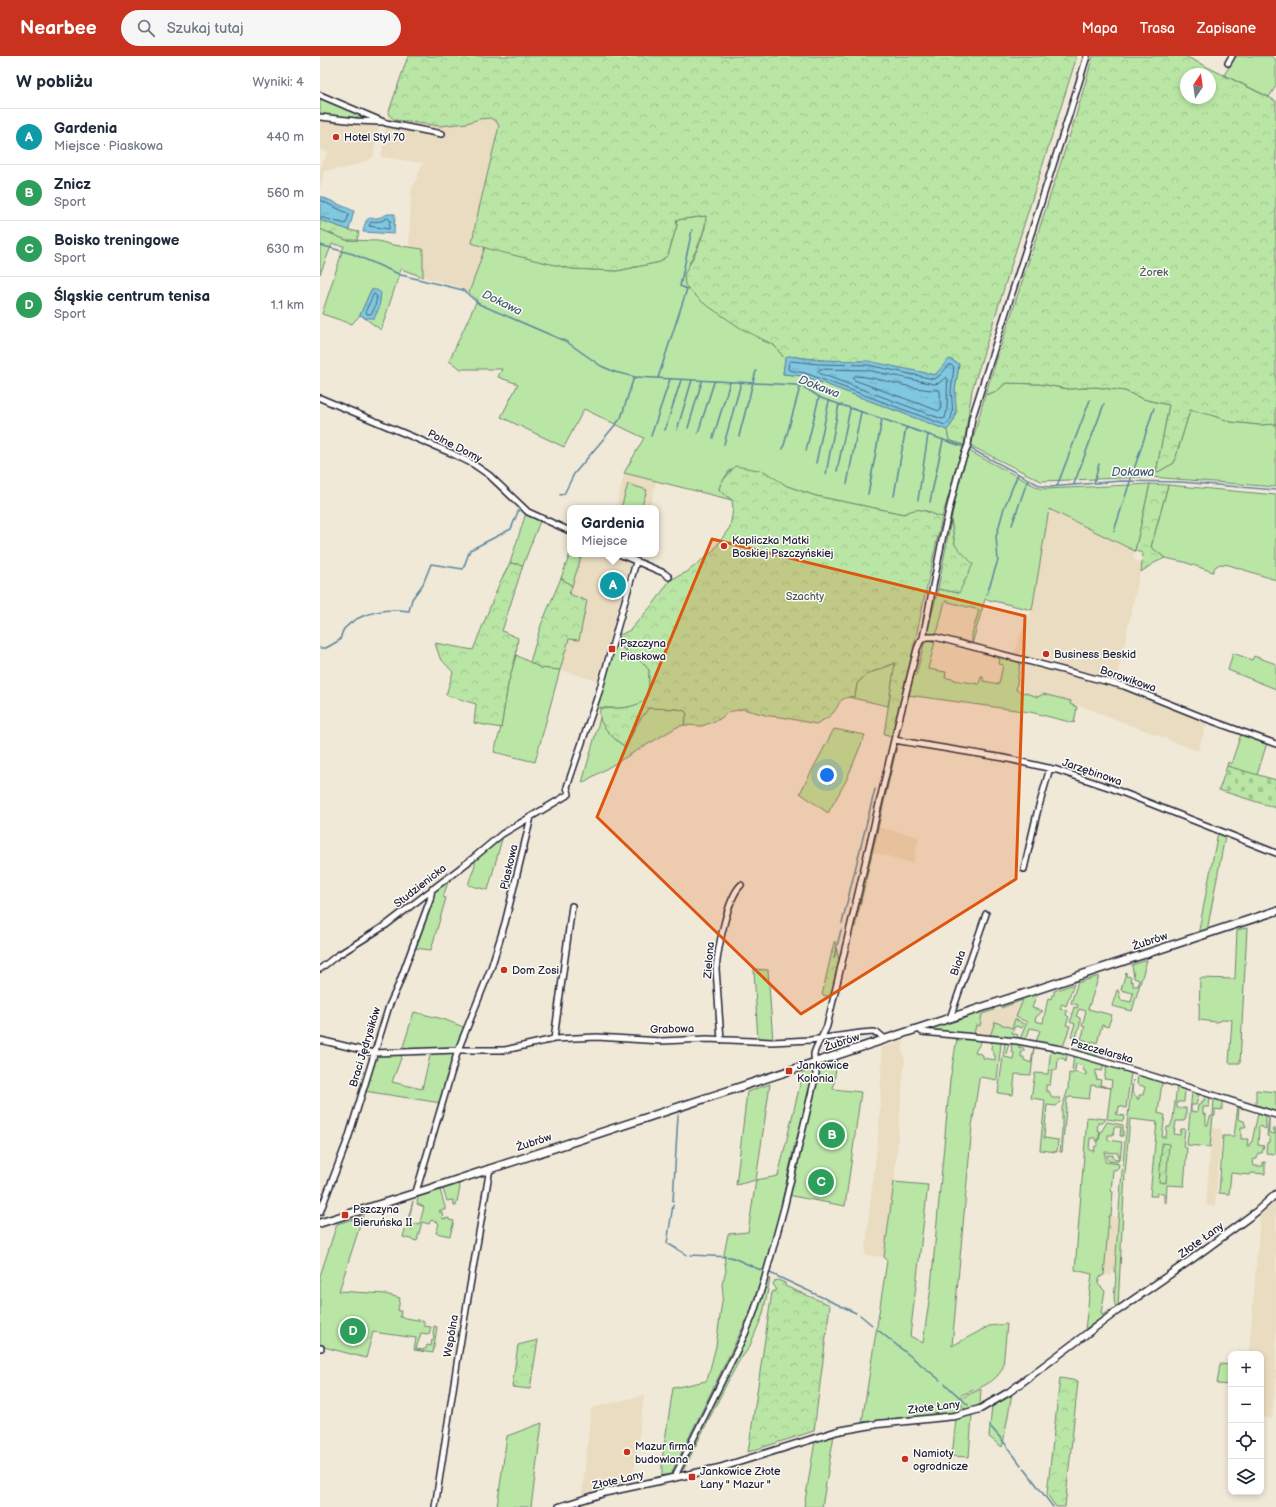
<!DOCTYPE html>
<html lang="pl">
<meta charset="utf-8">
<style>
body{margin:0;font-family:"Balsamiq Sans",sans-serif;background:#f6f6f7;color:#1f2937}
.controls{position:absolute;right:12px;bottom:12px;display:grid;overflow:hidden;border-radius:8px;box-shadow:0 2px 6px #0003}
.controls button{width:36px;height:36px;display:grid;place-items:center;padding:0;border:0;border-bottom:1px solid #e0e1e3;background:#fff;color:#1f2937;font:20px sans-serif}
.compass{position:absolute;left:860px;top:12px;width:36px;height:36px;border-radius:50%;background:#fff;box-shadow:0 2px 6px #0003;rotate:13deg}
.you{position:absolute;left:507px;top:719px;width:14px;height:14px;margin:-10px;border:3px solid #fff;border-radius:50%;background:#1a73e8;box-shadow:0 0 0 6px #1a73e833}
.badge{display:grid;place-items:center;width:26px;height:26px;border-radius:50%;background:#c8321e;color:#fff;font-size:13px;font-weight:700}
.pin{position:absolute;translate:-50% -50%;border:2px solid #fff;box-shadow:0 1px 4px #0006}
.popup{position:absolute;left:247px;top:449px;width:92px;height:52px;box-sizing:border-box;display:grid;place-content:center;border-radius:8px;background:#fff;filter:drop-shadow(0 1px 3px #0005);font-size:13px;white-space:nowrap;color:#747a83}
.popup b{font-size:15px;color:#1f2937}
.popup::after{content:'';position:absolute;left:50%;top:100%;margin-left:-8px;border:8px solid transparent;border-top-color:#fff}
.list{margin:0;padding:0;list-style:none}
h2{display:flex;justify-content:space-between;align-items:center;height:52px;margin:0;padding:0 16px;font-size:17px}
h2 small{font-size:13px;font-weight:400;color:#747a83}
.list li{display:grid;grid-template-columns:26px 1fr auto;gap:12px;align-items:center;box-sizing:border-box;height:56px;padding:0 16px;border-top:1px solid #e0e1e3}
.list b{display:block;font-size:15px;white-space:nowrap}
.list p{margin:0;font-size:13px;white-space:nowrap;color:#747a83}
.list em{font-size:13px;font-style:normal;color:#747a83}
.icon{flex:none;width:22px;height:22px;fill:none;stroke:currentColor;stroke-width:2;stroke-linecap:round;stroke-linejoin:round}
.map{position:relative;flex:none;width:956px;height:1451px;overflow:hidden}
header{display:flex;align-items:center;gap:24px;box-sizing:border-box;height:56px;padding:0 20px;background:#c8321e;color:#fff}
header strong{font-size:19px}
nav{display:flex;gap:22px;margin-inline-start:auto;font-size:14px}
.search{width:280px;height:36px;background:#f6f6f7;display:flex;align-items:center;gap:10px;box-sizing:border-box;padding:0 14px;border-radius:22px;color:#747a83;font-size:15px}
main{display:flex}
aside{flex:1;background:#fff}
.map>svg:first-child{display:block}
</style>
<header>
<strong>Nearbee</strong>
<div class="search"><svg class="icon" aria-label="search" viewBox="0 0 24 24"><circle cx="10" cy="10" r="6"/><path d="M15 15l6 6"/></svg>Szukaj tutaj</div>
<nav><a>Mapa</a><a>Trasa</a><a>Zapisane</a></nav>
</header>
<main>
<aside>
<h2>W pobliżu<small>Wyniki: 4</small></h2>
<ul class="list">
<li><span class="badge" style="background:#0f9aa8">A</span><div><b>Gardenia</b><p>Miejsce · Piaskowa</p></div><em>440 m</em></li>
<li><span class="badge" style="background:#2e9e5b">B</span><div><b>Znicz</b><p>Sport</p></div><em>560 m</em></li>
<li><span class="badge" style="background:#2e9e5b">C</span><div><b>Boisko treningowe</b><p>Sport</p></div><em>630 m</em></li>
<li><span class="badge" style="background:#2e9e5b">D</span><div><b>Śląskie centrum tenisa</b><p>Sport</p></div><em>1.1 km</em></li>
</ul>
</aside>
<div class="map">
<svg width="956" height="1451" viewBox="0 0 956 1451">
<defs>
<pattern id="forest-crowns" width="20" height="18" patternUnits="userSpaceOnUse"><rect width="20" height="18" fill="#b9e6a4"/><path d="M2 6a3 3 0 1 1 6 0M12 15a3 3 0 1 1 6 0" fill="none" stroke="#9fc58e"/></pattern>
<pattern id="cemetery-stones" width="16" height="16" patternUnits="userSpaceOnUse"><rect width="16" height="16" fill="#b9e6a4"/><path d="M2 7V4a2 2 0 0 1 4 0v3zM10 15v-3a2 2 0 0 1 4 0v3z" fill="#9fc58e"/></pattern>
<pattern id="garden-furrows" width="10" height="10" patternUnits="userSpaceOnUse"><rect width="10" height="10" fill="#b9e6a4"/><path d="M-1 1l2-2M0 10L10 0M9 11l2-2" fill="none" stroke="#9fc58e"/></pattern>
<pattern id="water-ripples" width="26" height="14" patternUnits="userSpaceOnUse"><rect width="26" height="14" fill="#80c7e0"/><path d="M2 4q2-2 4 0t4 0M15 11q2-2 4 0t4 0" fill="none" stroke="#6eabc1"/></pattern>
</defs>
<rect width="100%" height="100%" fill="#f1e9d7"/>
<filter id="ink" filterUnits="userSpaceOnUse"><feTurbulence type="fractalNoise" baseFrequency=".025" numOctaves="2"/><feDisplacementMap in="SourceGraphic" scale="8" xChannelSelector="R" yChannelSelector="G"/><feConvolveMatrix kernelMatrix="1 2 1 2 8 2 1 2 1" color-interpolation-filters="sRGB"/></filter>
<g filter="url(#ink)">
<path fill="#e9dcc0" d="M68,58L75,64L147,67L159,63L170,62L176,65L179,70L156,165L152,187L165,191L149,237L143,232L103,221V193L89,191L91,135L103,107L61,101Z
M0,63L59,68L53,102L27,112L4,115L0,133V112L8,96L0,94Z
M304,417L336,425L330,452H296Z
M729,453L815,495L813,503L820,506L821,512L796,626L742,612L738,606L720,602L716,605L708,603L706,599L700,597L698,599H694L703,571L712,554V535Z
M262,498H295L311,504L277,625L241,614L249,583L259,584L267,545L249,538Z
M618,533L665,543L652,588L607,577Z
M609,584L644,594L649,593V592L667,596L700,606L701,607L802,633L882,664L887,667L878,695L758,649L754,667L710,656L679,651L596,619L604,588Z
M558,771L599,781L593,807L552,796Z
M703,945L689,982L612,974L681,952Z
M584,984L582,994L585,1005L583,1024L574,1126L564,1201L545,1199L550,1148L559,1073L562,1000L560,992Z
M892,1072L902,1073L895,1150L886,1149Z
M956,1145V1325L952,1363L941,1361V1298H929L940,1159Z
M789,1160L799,1161L795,1215H792V1220L784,1219Z
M324,1339L313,1426L262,1439L271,1352Z"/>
<path fill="#b9e6a4" stroke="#6e8470" d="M916,0H951L956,4V30L949,41L904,19Z
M0,40L54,64L0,59Z
M387,160C384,177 378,192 369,207L441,284L454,289L465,303L463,318L484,320L627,374L629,384L644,389L622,461C616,460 614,458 610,456C602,453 591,454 584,458L496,440L467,430L458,425L410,414L401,427L399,433L401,436L412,444L304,417L324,382L264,353L244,391L181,361L198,328L178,321L182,313H141L129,305L157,244L149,237L165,191L252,213L297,215L340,206L348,199L357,169L356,164Z
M0,173L26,184L58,185L73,189L103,193V221L81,213L61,274L42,260L54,262L57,256L60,243L54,234H51L40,259L32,268L2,258L24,190L12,188L0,218Z
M686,327L719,328L749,333L776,331L805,335L823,343L849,349L836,417L854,407L870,354L891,359L911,366L940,369L956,368V431L831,421L721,425L651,390L665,339L677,335Z
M649,395L719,432L726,433L830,428L815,495L729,453L712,554L665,543L652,588V578L659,554L625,545L618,574L614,579L607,577L618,533L639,537L635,489L631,464L638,427Z
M308,428L327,434L321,452H301Z
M848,429L956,439V524L909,509L900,508L895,511L893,516L864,506L845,502L831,491Z
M206,457L220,465L203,509L190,507Z
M250,498H262L252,530L241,522Z
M292,584L324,608L329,614C329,620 329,635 327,640C319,656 288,652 274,651Z
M609,584L615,586L608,613L626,616L625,622L634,623V624L659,628L661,621H663V625L679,628L683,609L679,608L680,603L672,600V599L700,606L696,634L718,641L723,638L751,645L750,648L757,651L754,667L710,656L588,639L594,619H596L604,588Z
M913,597L932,604L934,600L956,608V633L908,614Z
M196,599L221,612L240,614L215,706L174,696L181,672L188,628Z
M576,607L568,650L528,641L535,640L537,628L545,619Z
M328,652L358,653L365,655L367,658L364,669L357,671L262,727L280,662C285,673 294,685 306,691L318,666L325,657Z
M514,673L545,679L526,725L508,757L480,737Z
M921,678L947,687L937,719L907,710L908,706L911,708Z
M575,686H578L535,871L532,870Z
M898,776L905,780L887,875L878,879Z
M183,779L168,834L148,829L155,809V803Z
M129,823L123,841L126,842L111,894L94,892L112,844L114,835Z
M927,872L920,1007H909L912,964L906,963L896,966L879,964L880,922L915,923L917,874Z
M827,904L812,955L792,950L797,934H798L801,944L811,946L813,937L801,934L806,916V920L811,921L810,925L813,926V930H818L819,924L814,922L812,909Z
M434,913L448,914L453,986H438Z
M779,920L768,953L792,959L788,971L782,969L777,987L773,985L771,986L770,991L779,994L776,1000L758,995L760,989L766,990L767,985L761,983L765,971L762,970L766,955L759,953L756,960L760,962V969L756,981L751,980L755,968L750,966L753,959L752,958L754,951L757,952L758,949L751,947L757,929V927Z
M754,928L746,950L742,948L740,952L747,955L746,959L749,961L746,969L750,970L743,991L716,986L720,974L710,972L706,984L700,983L707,966L696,961L703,944L681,952L679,949L723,935L717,938L712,952L723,955L716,961L715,965L723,967L728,942L731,943L732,939H734V935Z
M674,950V954L662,958L660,970L656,969L654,978L609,975L607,972Z
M94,956L123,963L146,972L137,993L82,994Z
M695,963L704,968L702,972L695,970L692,977L698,979L697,983L670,980L675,966L692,972Z
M637,982L638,985H641L642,982L662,984L655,996L663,999V1002L675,1004V999L673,998V996L671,993L672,985L680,986L681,988L677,1024L660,1021L659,1024L652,1070L632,1290L669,1270L687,1268L683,1311C676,1328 656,1333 641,1339L638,1345L642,1354L638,1356L542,1366L567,1205L564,1201L574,1126L608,1129L590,1280L603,1287L611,1231L630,1024Z
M685,986L689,988L685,1001L693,1003L694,997L692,996L691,987L699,988V992L702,991L704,993V995H701V1001H704V1004L711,1007L714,991L711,1019L695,1018L693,1039L678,1037Z
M731,993L747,998L746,1005H745V1003L738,1002L737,1014H732L730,1029H726V1035H729L732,1042H740V1046L736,1050L727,1049L724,1082L738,1084L737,1096L720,1094L725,1044L711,1042L715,1017L728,1018Z
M136,995L121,1047L44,1035L54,999L83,997L72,1026L102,1033L111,996Z
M754,1000L784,1008L782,1015L776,1014L775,1020H777L776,1023L781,1024L780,1029L784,1030V1031L791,1032L792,1024L784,1023L787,1009L810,1015L811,1017L806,1052L799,1050L798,1057L796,1056L795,1058L805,1060L803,1065L787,1063L791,1032L771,1029L769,1043L751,1041L747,1042L742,1096H740L742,1075V1052L748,1033L749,1017L752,1018L753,1016L766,1019V1016L764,1015L763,1010L756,1008L755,1014H752Z
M517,1005L513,1033L541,1036L525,1150L472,1140L470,1138L497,1010Z
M494,1015L487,1046L473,1095L460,1156L442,1222L429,1259L351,1418L342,1420V1404L353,1332L386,1325L388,1321L396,1290L403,1238L402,1228L406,1215L404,1198L408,1178L428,1176L436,1124L416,1129L427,1036L450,1028L436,1124L458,1120L483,1016Z
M818,1019L842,1026L838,1057L845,1059L842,1081H846L847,1071H850L853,1063L857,1030L865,1033L864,1046H857V1052H866V1061L864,1065H856L854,1078L860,1079L861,1073H865L863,1091L867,1092L864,1130L847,1129L846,1147L844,1146V1137H837V1140H830L837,1066L810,1063L805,1117L798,1251L796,1252C791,1240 798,1227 795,1215C799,1151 803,1088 813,1024L812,1037L817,1041V1043H819V1039H823L825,1031L817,1028Z
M936,1034L956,1036V1056L936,1049Z
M873,1035L879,1037L876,1049H871V1055L877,1056L878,1049H881L882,1045H884L885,1038L890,1040L889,1051H883V1058L886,1059V1069H888L890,1061L893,1059L894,1042L902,1044V1054L895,1053V1060H893L890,1091L867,1089L872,1036Z
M918,1050L924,1051L923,1053L919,1052L918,1063L924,1065L926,1071H921V1083H928L927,1090H929L930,1087L932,1086L938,1057L946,1060V1073L939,1070L938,1089L944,1090L942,1097H938L937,1103H934L933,1105L934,1110H943V1106H945V1118L931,1117L930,1119L911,1117L909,1138L899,1137L903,1080H914Z
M767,1061L786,1063L783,1067H778L777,1075H780L778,1085H776V1082H770L769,1094L774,1095L775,1090H777L781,1076L787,1066L803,1069V1080H800L801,1071H794L793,1079H788V1084L802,1086L800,1103L797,1106L789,1105L787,1103V1099H793V1102L798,1103L800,1099H798V1097L785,1096V1106L799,1108L798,1113L793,1114L791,1135L793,1136L791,1160H789L784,1219L780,1221L778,1228L785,1235L781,1257L782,1259L790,1254L791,1256L765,1273L772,1218L755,1214Z
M949,1061V1077L955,1078V1076L952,1073H956V1098L946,1097L947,1087L950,1086V1081L947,1080Z
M139,1128L140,1132L136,1150H134L133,1144L127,1145L123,1133Z
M120,1134L125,1151V1154H120L119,1156H122L123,1163L129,1162V1164L134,1165L130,1180L116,1177L119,1168L117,1166L111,1164L109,1168L102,1166L97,1185L83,1181L93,1145L87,1172L91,1174L95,1167L99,1168L100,1166L104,1151L97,1148L98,1141Z
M43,1160L19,1235L65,1238L80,1242L78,1255H81L80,1261L104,1265V1270L111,1271L109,1278L101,1277L96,1293L103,1294L104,1293H106L107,1289L111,1290L112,1284L114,1282L113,1278L114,1270L117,1271L113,1297L94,1294L96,1282L53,1276L46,1302L0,1290V1220L17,1168Z
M448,1222L450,1223L443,1258L429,1292L419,1305L406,1329L364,1413L359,1415L436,1257Z
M900,1308L911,1309V1329L897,1328Z
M661,1333L660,1349L645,1354L640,1346L641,1342Z
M692,1337L683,1388L682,1391L669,1381L672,1350Z
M652,1359L649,1401L632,1400L636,1363Z
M222,1367L211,1451H177L187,1380Z
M514,1379L502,1451H484L495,1385Z"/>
<path fill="url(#forest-crowns)" stroke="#6e8470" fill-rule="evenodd" d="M88,0H757L652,334L644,389L629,384L627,374C640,360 635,352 635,335C636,326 638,317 639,309L630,303L615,319L590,314L468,300L465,303L454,289L422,273L382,246L365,229L364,219L378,192L385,172L386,160L356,164L357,169L348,199L340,206L297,215L252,213L172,194L152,187L156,165L179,70L176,65L170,62L159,63L147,67L120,70L75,64L68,58Z
M773,0H865L956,45V368L940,369L911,366L891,359L870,354L854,407L836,417L849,349L823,343L805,335L776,331L749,333L719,328L686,327L677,335L665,339L755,63ZM866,18H890V42H866Z
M0,164L29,174L39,176L37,184H26L0,173Z
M415,410L444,415L467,430L496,440L584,458C603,448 605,458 622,461L591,604L572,680L564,678L575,607L545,619L537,628L535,640C516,643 522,646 513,657C509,662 501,665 496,668L461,661L449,660L423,653L408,656L400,663L382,670L364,669L367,658L365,655L358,653L328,652C326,657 322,660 319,665C313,672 309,682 306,691C298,687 281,671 280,662C279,659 280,654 280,652C293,653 321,653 327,640C329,635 329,620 329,614L324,608L292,584L294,579L302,578L310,574L335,546L350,524L367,516L393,495L410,471L413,453L412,444L401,436L399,433L401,427Z
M830,428L848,429L831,491L845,502L834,507L821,516L823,497L815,495Z
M631,464L635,489L653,508L639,537L618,533Z
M190,507L203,509L182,575L198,582L196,599L188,628L181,672L154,667L156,648L126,639L133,616L120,602L115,587L153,594L180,526Z
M241,522L252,530L249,538L267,545L259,584L249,583L240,614L221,612L210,606L221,569Z
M515,885L519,905L511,941L502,939L514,886Z
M458,1224L465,1227V1230L510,1249L494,1375L428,1396L452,1236L457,1234L453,1228L455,1225Z
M218,1284L210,1333L192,1331L198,1289Z
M740,1322L758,1325L745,1451H736L727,1438Z"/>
<path fill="url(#cemetery-stones)" stroke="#6e8470" d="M907,710L956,724V752L899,734Z"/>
<path fill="url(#garden-furrows)" stroke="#6e8470" d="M842,1087L849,1088L846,1127L839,1126Z"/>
<path fill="url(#water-ripples)" stroke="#5a859e" d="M0,140L34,155L29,174L0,164Z
M68,158H75L74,178L43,176C47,156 48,165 61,161C63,160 65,159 68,158Z
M51,234H57L61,237L59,252L54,262H46L40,259Z
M468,300L499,304L548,305L615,319L629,303L639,308C638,317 636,326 635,334C635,351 640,360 627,374L484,320L463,318L465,303Z"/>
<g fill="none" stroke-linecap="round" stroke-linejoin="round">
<path stroke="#48647d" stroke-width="1" d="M0,144L29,158L26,167L25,168L0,161
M68,162L70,164L69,173L49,170L51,166L61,165Z
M54,238L57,240L55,251L51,258H47L46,255Z
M471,305L498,308L548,309L614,323L618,321L629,309H631L634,311C633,319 632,326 631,334C631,344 637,363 625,369L485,317L469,314L468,312L469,306Z
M500,313L547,314L614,328L619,327L626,321L628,323C626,336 629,350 625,362L622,363L501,318L498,316Z
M535,320C562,321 593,335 619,334L620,335L621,354L619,355L534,324L533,322Z"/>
<path stroke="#5a859e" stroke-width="1.5" d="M0,189L33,198L81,219L143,234L159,248L247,286L281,310L295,316L315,321L476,329L487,333L501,342L653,394L721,430L730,431L800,425L861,426L956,434
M338,322L367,233L360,230L372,174
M368,372L382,325
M345,374L361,324
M357,374L372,324
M378,377L394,326
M331,380L350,323
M419,380L436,315
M393,382L410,326
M404,388L421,327
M463,393L480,331
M486,395L499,341
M496,407L509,345
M517,415L530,353
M506,418L519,348
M774,427L779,408
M527,428L541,356
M754,428L784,348
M737,430L770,344
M548,438L562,363
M240,439L244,438L254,418L301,362L313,324L316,321
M574,440L586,371
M598,444L608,379
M610,446L623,384
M692,469L708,423
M794,475L834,352
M667,538L678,504L676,481L684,452L698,418
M0,592H6L20,584C21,580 22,576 24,573C39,556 68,552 89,555L92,543L103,528L111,508L143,513L150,494L191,473L199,453
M522,867L555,733
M514,902L521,874
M446,1018L485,1006
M394,1036L442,1019
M371,1043L386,1038
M344,1052L369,1043
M330,1057L337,1054
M321,1059L328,1057
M296,1068L313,1062
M353,1145L358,1059
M353,1149L347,1187L367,1199
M371,1199L411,1201L443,1215
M450,1217L536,1257
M540,1259L552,1269
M558,1274L620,1324
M625,1328L648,1349
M670,1370L683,1385L701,1409
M704,1412L733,1451"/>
<g stroke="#22223b" stroke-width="8">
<path id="minor" d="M908,7L912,0
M0,39L66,67L122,78
M0,61L36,65L61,66
M0,342L131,397L153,408L169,419L208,456L250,475
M299,498L344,517L349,521
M603,582L608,581H615L804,630L887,663L956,688
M574,684L684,702L737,714L791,732L956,797
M704,813L717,757L730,712
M0,913L15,901L66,869L152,803L182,778L249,738L247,731L279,636L316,506
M630,962L666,858
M599,973L602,976L697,985L741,993L832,1020L956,1059
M234,983L252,850
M0,984L54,997L138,994H185L234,983L277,981L341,985L387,983L452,986L490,984L541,977L553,976L558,977L565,983
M401,984L396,913C398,893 407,842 421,829
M96,1136L138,994L171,912L185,867L211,761
M0,1156L28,1083L69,950L78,930L110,844L112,833
M0,1292H1
M354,1422L425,1278L433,1259L444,1225L464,1152L496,1018C496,1011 494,1004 494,998C495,991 504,978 507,970L574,684L597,593L600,586L603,582L623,479L639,413L648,389L652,362L749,59L767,0
M115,1451L138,1301L170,1112"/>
</g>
<g stroke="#22223b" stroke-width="9">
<path id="tertiary" d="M239,1451L287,1436L399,1412L518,1375L558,1368L635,1360L660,1353L689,1336L797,1255L872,1203L936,1156L956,1138"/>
</g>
<g stroke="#22223b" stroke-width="10">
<path id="secondary" d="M0,1167L112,1132L956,855"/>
</g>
<use href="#minor" stroke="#fdfcf7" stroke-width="5"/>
<use href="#tertiary" stroke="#fdfcf7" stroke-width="6"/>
<use href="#secondary" stroke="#fdfcf7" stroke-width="7"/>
</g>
</g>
<path fill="#de560e" fill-opacity="0.2" stroke="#de560e" stroke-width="3" stroke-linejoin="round" d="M392,483L705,560L696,823L481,958L277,761Z"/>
<g fill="#c8321e" stroke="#fdfcf7" stroke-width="1.5">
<circle cx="16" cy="81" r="4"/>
<circle cx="404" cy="490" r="4"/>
<rect x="288" y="589" width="8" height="8" rx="2"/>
<circle cx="726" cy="598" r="4"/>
<circle cx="184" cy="914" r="4"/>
<rect x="465" y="1011" width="8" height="8" rx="2"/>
<rect x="21" y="1155" width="8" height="8" rx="2"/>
<circle cx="307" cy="1396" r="4"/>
<circle cx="585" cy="1403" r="4"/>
<rect x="368" y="1417" width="8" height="8" rx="2"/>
</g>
<g text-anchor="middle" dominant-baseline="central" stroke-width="3" stroke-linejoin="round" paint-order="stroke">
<g font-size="11" fill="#22223b" stroke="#fdfcf7" text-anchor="start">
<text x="24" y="81">Hotel Styl 70</text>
<text x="412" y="484">Kapliczka Matki<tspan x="412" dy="13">Boskiej Pszczyńskiej</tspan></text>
<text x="300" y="587">Pszczyna<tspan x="300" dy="13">Piaskowa</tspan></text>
<text x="734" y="598">Business Beskid</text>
<text x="192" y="914">Dom Zosi</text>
<text x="477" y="1009">Jankowice<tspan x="477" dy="13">Kolonia</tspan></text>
<text x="33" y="1153">Pszczyna<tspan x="33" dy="13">Bieruńska II</tspan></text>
<text x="315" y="1390">Mazur firma<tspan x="315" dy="13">budowlana</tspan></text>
<text x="593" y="1397">Namioty<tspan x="593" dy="13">ogrodnicze</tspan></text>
<text x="380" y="1415">Jankowice Złote<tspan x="380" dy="13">Łany " Mazur "</tspan></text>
</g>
<g font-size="11" fill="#4f5d5a" stroke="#fdfcf7">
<text x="834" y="216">Żorek</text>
<text x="485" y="540">Szachty</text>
</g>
<g font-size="11" fill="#22223b" stroke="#fdfcf7">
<text transform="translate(135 390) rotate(27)">Polne Domy</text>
<text transform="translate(808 623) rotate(19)">Borowikowa</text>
<text transform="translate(772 716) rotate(19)">Jarzębinowa</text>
<text transform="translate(189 811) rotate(-77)">Piaskowa</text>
<text transform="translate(100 830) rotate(-38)">Studzienicka</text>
<text transform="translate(830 885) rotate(-18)">Żubrów</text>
<text transform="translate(389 904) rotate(-85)">Zielona</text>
<text transform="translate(638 907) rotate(-71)">Biała</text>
<text transform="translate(352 973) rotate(-1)">Grabowa</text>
<text transform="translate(522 986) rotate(-18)">Żubrów</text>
<text transform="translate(45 991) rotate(-73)">Braci Jędrysików</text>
<text transform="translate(782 995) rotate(16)">Pszczelarska</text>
<text transform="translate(214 1086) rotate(-18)">Żubrów</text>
<text transform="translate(881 1184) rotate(-36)">Złote Łany</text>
<text transform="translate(131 1280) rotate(-80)">Wspólna</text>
<text transform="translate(614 1351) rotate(-7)">Złote Łany</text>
<text transform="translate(298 1424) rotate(-13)">Złote Łany</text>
</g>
<g font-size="12" font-style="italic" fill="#435c75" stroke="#fdfcf7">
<text transform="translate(182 247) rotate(26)">Dokawa</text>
<text transform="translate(499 331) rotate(21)">Dokawa</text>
<text x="813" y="416">Dokawa</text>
</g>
</g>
</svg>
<div class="controls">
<button>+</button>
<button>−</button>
<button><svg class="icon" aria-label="locate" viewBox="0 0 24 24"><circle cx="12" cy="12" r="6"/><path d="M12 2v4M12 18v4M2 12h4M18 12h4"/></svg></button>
<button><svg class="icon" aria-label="layers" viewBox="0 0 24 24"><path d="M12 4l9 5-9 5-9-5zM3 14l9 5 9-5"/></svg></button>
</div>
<svg class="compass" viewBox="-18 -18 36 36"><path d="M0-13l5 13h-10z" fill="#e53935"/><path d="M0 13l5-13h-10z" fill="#747a83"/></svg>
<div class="you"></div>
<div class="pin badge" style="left:293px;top:529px;background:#0f9aa8">A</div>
<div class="popup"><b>Gardenia</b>Miejsce</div>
<div class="pin badge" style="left:512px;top:1079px;background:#2e9e5b">B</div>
<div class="pin badge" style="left:501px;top:1126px;background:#2e9e5b">C</div>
<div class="pin badge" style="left:33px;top:1275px;background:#2e9e5b">D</div>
</div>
</main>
